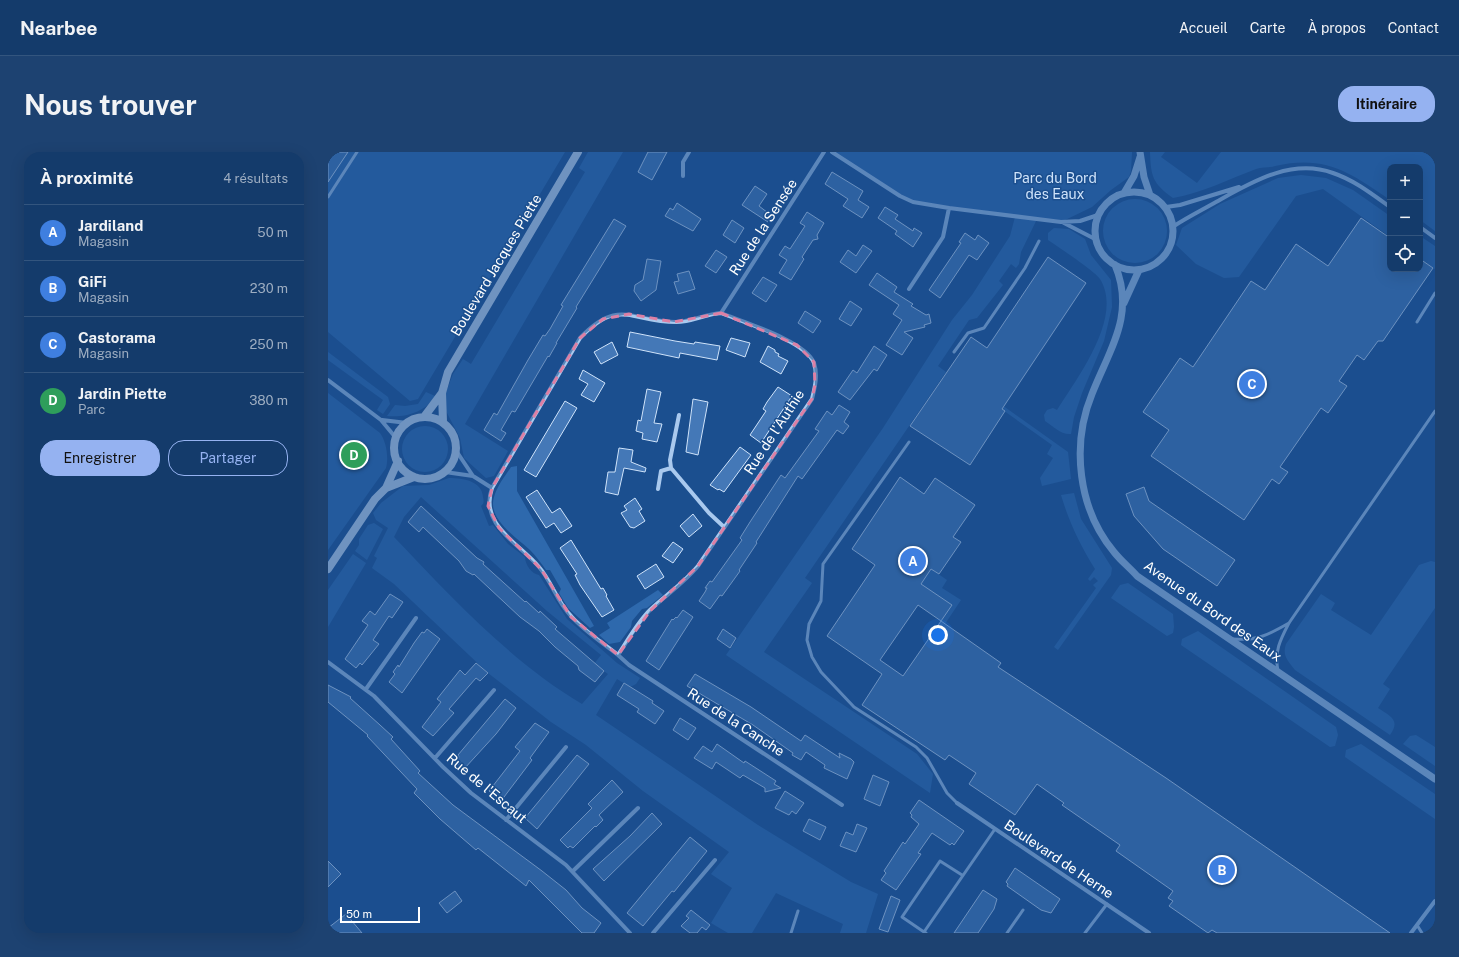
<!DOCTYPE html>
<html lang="fr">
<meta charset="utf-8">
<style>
body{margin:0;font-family:"Public Sans",sans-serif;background:#1d4271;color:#f1f3f6}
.controls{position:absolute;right:12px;top:12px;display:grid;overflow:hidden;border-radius:8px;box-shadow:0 4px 16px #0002}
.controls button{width:36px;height:36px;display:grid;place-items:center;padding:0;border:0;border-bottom:1px solid #33557e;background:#143b6b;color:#f1f3f6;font:20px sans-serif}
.scale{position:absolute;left:12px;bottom:10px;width:80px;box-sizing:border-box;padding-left:4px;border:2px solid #fff;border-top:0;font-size:11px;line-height:14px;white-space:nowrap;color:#fff;-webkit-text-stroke:3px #1b4f8f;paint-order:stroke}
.you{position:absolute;left:610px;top:483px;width:14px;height:14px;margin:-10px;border:3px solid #fff;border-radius:50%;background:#1a73e8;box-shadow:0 0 0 6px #1a73e833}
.badge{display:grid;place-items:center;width:26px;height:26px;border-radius:50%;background:#95b2f1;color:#fff;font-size:13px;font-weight:700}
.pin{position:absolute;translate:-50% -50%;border:2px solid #fff;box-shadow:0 1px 4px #0006}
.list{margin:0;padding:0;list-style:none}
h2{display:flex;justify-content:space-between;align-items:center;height:52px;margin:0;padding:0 16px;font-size:17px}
h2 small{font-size:13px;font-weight:400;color:#9dadc1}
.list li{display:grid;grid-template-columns:26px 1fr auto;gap:12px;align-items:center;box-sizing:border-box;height:56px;padding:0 16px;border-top:1px solid #33557e}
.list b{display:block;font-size:15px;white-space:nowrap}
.list p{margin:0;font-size:13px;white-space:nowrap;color:#9dadc1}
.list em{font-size:13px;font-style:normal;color:#9dadc1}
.actions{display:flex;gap:8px;padding:12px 16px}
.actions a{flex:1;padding:9px 0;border:1px solid #95b2f1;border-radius:16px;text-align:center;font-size:14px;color:#95b2f1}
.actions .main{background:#95b2f1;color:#111}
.icon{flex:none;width:22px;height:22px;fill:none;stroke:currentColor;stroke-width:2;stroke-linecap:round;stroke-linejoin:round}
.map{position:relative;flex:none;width:1107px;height:781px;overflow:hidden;border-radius:16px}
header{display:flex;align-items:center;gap:24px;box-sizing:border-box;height:56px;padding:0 20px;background:#143b6b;border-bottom:1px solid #33557e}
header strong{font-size:19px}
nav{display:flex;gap:22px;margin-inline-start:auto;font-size:14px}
.intro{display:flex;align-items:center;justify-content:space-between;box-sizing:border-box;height:96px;padding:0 24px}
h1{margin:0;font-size:28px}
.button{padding:10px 18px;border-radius:16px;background:#95b2f1;color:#111;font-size:14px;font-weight:700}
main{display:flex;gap:24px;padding:0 24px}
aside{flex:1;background:#143b6b;border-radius:16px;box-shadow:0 4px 16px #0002}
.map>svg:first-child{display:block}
</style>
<header>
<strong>Nearbee</strong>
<nav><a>Accueil</a><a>Carte</a><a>À propos</a><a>Contact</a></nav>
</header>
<div class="intro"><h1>Nous trouver</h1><a class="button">Itinéraire</a></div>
<main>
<aside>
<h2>À proximité<small>4 résultats</small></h2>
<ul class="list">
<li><span class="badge" style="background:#3f7fe0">A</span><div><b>Jardiland</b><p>Magasin</p></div><em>50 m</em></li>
<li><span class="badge" style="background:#3f7fe0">B</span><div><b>GiFi</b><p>Magasin</p></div><em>230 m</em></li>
<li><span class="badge" style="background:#3f7fe0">C</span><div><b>Castorama</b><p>Magasin</p></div><em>250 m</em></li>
<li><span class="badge" style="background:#2e9e5b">D</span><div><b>Jardin Piette</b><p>Parc</p></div><em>380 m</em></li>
</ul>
<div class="actions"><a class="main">Enregistrer</a><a>Partager</a></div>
</aside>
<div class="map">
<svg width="1107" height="781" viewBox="0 0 1107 781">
<rect width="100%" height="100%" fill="#1b4f8f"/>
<path fill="#2e69ad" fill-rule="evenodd" d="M0,0H237L90,247L82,249L0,180Z
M260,0H295L137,272L180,299L166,324L158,326L136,306L132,286L118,259V240L125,222L135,207L143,212L257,20L251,16Z
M504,0H804L803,19L801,25L783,38L764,55L733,70L709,67L693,100L691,112L688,116L683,112L671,129L675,133L649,166L641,168L610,214L618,220L477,426L484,431L436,500L589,602L605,622L602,641L398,503L555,276L624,168L644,143L682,84L687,65L585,50Z
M822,0H837L833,5L869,31L893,0H1107V79L1092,68V15H1062V48C1021,20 998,3 947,14C941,16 934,15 928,17C901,27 874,41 845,46C824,31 823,24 822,0Z
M973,23L998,26L1025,38L1062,64V85L995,37L968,44L911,125L896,126L868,112L848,93L854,76L892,52L950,26Z
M775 79a32 32 0 1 1 64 0a32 32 0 1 1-64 0Z
M726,76L741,77L757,87L763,103L783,128L784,155L776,189L754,241L746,265L743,282C733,283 725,274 717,269L716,263L719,258L725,256L729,258C749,226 796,165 772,127C767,119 730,95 720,88V81Z
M1092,84L1107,94V117L1092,107Z
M0,200L60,245L62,252L55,262L49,258L55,248L0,208Z
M98,240L107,244C98,260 77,266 59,264L67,253L77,254L90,252Z
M0,241L52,281C58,289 61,305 58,316L0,398Z
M674,253L740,300L743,327L714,334L712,326L725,306L719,302L724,293L672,256Z
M74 297a23 23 0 1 1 46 0a23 23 0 1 1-46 0Z
M189,314V339L266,474L262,476L240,456L231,441L233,437L222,418H218C213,411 208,404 202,398C189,386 159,367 166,345C169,334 177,324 183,315Z
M121,326C135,326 154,329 155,345C156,350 156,351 153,354L161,374L165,373L180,392L197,405C197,413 204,422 211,423L239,467L289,511L312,526L308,532L302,535L289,527L268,563L430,673L523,730L550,742L538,781H512L515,772L448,741L424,781H400L383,771L404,736L383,722L401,700L315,639L258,593L223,570L160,521L66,432L44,416L49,406L46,404L60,376L48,368L45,361L53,351L75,334L101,333ZM93,345L219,459L273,503L266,512L280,522L254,552C182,509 123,445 66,385L76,365Z
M746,341L753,367L784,416L783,423L730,498L726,495L768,436L765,433L770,429L766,425L762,429L760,427L767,417C752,393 741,370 733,343Z
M46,371L55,377L39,408L27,399L31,393V387L40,373Z
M25,402L38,411L0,475V438Z
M1103,409L1107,410V456L1055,532L1062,537L1050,556C1062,564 1073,568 1062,583L967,518C960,509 954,504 958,492L993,442L1007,451L1003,458L1043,483L1091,413Z
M603,417L619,428L614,436L633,448L617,472L613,469L623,453L593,432Z
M800,431L845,462L846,475L845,481L839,484L783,446L792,433Z
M330,438L335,443L319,456L314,457L304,469L303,475L292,490L281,492L271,483L282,476L279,471Z
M870,479L1008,575L1010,583L1007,594L1002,595L853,493L854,487Z
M1088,583L1107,595V614L1075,592L1082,584Z
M1033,592L1107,642V667L1017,605L1018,598Z"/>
<path fill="#4478b7" stroke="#cfe3fa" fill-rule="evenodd" d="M0,0H20L0,30Z
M320,0H339L324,28L310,20Z
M504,20L535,39L530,48L541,55L534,66L515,54L520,47L497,32Z
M427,34L439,42L431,54L444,64L440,70L414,53Z
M349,51L373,67L365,79L337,64L342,56L345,58Z
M557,55L570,63L567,67L585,79L586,76L594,81L585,95L567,82L569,79L550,66Z
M479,60L496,71L489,83L490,87L485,88L474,105L476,107L463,128L451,121L459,108L451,103L457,94L462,97L477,74L472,71Z
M1033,66L1062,86V117H1092V107L1105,116L1055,189H1050L1036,208L1029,203L1011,229L1019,234L1000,261L993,256L952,315L960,320L951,332L944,327L916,368L823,304L841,278L815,260L852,206L865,215L923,129L937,138L968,92L1000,114Z
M286,67L298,74L248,155L249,156L228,191H229L221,205L220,204L187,260L184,259L173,278L178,281L173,289L156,278L166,261L169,263L200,208L215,183L217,184L222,177L235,154L233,153Z
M404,68L416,76L407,91L395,83Z
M637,81L647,88L650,83L661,91L649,108L641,103L612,146L601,138L633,91L631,90Z
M535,93L544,99L528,121L512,110L520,98L528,104Z
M388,98L399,105L388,121L377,114Z
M720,105L758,131L674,257L677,259L642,313L582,274L643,185L659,196Z
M319,107L333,109L328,138L313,149L306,139L307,133L315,128Z
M361,119L367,137L350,142L346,130L351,129L349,122Z
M549,121L569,135L566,140L585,152L583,154L598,163L601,162L603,171L596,173L597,175L576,180L585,186L574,203L558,193L574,168L565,162L571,153L541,133Z
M435,125L449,133L438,150L424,141Z
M522,149L534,157L523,174L511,167Z
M477,159L493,169L485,181L470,171Z
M302,180L347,189L366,192L367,190L392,194L389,208L352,201L351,206L299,195Z
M403,186L422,191L417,205L398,198Z
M284,190L290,203L273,212L266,200Z
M440,194L447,198V200L451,202L450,204L460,209L453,222L432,210Z
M546,194L559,203L549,219L546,217L522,248L510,240L525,218L529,221Z
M255,218L277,231L266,250L253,243L260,232L251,227Z
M450,235L464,244L433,291L422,283L438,259L435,257L439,250Z
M319,237L333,240L326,271L334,272L329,290L314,287L315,281L308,279L310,268L313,269Z
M365,247L380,250L370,303L358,300Z
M237,249L249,256L208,325L196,318Z
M511,253L522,260L516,270L521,274L515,282L509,278L474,327L470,324L428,390L429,391L411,418L412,419L394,444L392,443L382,457L371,449L377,440L379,436H377L382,429L384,430L414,388L412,386L422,370L453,323L457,326L491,279L487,277L499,259L504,263Z
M412,295L423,303L396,340L391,337L390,338L382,333Z
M291,296L305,298L303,310L318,316L317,320L296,316L290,343L277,340L280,320H287Z
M572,325L596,342L607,326L647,353L625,385L633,390L611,422L603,417L593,432L624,453L613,469L673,511L670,515L838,626L1062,781H889L884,778L880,781L841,754L845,749L840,746L845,739L788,699L792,693L734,653L736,651L709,632L687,663L641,632L648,621L621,603L617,608L534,553L554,522L499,484L547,413L524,397ZM590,453L613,469L575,524L552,508Z
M816,335L821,349L907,408L889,434L835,397L806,364L798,342Z
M209,338L224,361L232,356L244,374L233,381L226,371L218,376L198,345Z
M307,346L314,357L311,359L317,369L306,376L302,375L293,361L299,358L296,354Z
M93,354L149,406L156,410L155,412L197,450L198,449L211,461L212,459L229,475L227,477L276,519L267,530L251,518L250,514L227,495L211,479L192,465L146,422L145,423L138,419L131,409L95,375L91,380L80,370Z
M365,362L374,374L361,385L352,374Z
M243,388L273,437L275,436L279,443L278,444L286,458L274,465L252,433L247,423L249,422L232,396Z
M345,390L355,397L345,411L334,404Z
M328,412L336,425L317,437L309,424Z
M62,442L75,450L64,466L61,464L45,488L51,492L34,513L32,511L28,516L17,507L40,473L34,469L42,459L47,463Z
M355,458L365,465L331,518L318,509L344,467L345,468L348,465L349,466Z
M99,477L112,487L74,541L61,530L67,522L65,520L70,513L71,515L86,491L94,480L96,481Z
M395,477L408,486L402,496L389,487Z
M148,511L160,521L152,529L148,526L121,557L126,561L105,584L94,575L113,550L109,547L132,518L137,523Z
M367,522L423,555L473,589L477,583L512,606L511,601L523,607L526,610L519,627L496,616L497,613L478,600L473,608L464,603L465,601L425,573L359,534Z
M296,531L325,549L324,551L336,559L327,572L309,560L311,557L289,543Z
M0,533L23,545L22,546L52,573L65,585L63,587L92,619L90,621L125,653L214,719L238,738L254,756L273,771L266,781H254L201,728L198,734L150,696L148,698L112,667L86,641L89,637L39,584L40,583L0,550Z
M177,547L188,556L168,582L136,617L127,610L131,605L130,603Z
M352,566L368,576L360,588L345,578Z
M207,571L221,580L202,606L204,608L173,649L161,639L192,599L187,595Z
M389,592L416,611L417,609L448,629L446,632L453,636L437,640V636L415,623L412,626L388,610L384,617L366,606L375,594L384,600Z
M249,603L261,612L209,677L197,666Z
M545,623L561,630L552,654L536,647Z
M284,628L295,640L271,663L275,668L268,675L267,674L245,696L242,694L240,696L232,688L264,656L260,652Z
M457,639L476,651L468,662L464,659L461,663L447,656Z
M591,648L636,679L626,693L624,691L622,693L604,681L590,701L593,702L568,738L553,728L558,721L556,719L575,690L577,692L591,672L583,665L584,663L582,661Z
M324,661L334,672L276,729L265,717L302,684Z
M481,667L498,675L492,688L475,679Z
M529,672L539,676L528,700L512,694L518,680L525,683Z
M362,685L379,699L346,740L344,739L315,774L299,761Z
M0,709L13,722L0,735Z
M687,716L732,747L723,761L713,758L679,734L680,732L678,730Z
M655,738L669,747L666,757L650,781H626Z
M127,739L134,749L119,761L111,751Z
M563,744L572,748L560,780L551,777Z
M363,758L382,773L378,778L374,775L369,781H362L353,774L361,766L358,764Z
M18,762L34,781H0V776Z"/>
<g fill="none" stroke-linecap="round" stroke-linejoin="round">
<path stroke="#a9c9ee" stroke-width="3" d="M0,45L29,0
M1089,170L1107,141
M626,200L640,181L656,176L697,116L711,89
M581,290L495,412L493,449L481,472L479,488L484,505L493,520L526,555L588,595L599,606L619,641L629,651
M905,487C929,489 940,483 961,471
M950,519C946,500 952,488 961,471L1107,259
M1089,773L1094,781
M596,780L574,765L612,709L634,723
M463,781L470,759
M598,781L596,780L667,677
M679,781L695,758
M757,781L779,752"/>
<path stroke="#a9c9ee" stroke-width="4" d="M504,0L572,44L585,50L621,56L733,70L752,69L770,63
M355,24V10L361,0
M838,55L852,53L911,35
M736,71L767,87
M846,74C860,65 874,58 888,50C924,30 963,6 1005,21C1026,28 1044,42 1062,55
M1092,75L1107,86
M581,137L615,85L621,56
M393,161C415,170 478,189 486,211C490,223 487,235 484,247L370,414C356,431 338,443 322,458C309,471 300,488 290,503C275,491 256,479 243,464C229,450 224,430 211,415C191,391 151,373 164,336L252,186C291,145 303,170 348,170C364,170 377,162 393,161Z
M393,161L496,0
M0,228L53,268L68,286
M351,263L342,308L343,316L381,361L396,375
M54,268L79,271
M129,300L145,324L164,336
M117,320L145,324
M330,337L333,319L343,316
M290,503L301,513L514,653
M0,510L46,544L115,615L143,641L238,713L302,781
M38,537L88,466
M107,606L166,538
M629,651L821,781
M178,668L238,595
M245,719L310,656
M325,781L387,708
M1083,781L1107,749"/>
<path stroke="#a9c9ee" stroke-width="7" d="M812,0L816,25L822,43
M767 79a39 39 0 1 1 78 0a39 39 0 1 1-78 0Z
M796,41L806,24L812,5
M787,113C808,163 781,198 764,242C743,293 750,357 786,400C793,409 802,416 809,424L1107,627
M796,151L811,118"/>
<path stroke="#d6e6fa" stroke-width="8" d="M96,265L114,241
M66 296a31 31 0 1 1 62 0a31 31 0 1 1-62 0Z
M115,270L114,241L120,220L250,0
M58,336L70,309
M0,417L47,347L58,336L86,325"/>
</g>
<path d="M0 0H1107V781H0ZM393,161L469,193L486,210L487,233L484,247L370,414L322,459L290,503L243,465L213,417L171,376L160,354L164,336L252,186L275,167L301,162L346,170Z" fill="#1b4f8f" fill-opacity=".55" fill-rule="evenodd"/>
<path fill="none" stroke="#dd80a5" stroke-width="3" stroke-dasharray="8 5" stroke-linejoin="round" d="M393,161L469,193L486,210L487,233L484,247L370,414L322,459L290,503L243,465L213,417L171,376L160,354L164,336L252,186L275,167L301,162L346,170Z"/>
<g text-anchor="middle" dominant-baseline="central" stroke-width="3" stroke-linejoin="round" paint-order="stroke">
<g font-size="14" fill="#cfe3fa" stroke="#1b4f8f">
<text x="727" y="26">Parc du Bord<tspan x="727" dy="16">des Eaux</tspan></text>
</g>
<g font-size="14" fill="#fff" stroke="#1b4f8f">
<text transform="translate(435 75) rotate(-57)">Rue de la Sensée</text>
<text transform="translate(168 113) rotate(-59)">Boulevard Jacques Piette</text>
<text transform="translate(446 280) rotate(-57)">Rue de l'Authie</text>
<text transform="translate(885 459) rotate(35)">Avenue du Bord des Eaux</text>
<text transform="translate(408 570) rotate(33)">Rue de la Canche</text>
<text transform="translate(159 636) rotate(40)">Rue de l'Escaut</text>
<text transform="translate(731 707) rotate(34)">Boulevard de Herne</text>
</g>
</g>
</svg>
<div class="controls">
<button>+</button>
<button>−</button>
<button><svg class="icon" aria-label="locate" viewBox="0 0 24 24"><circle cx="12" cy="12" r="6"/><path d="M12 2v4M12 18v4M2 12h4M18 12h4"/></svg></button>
</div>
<div class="scale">50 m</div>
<div class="you"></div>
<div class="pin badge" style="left:585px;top:409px;background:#3f7fe0">A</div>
<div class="pin badge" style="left:894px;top:718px;background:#3f7fe0">B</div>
<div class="pin badge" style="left:924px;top:232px;background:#3f7fe0">C</div>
<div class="pin badge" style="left:26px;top:303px;background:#2e9e5b">D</div>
</div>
</main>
